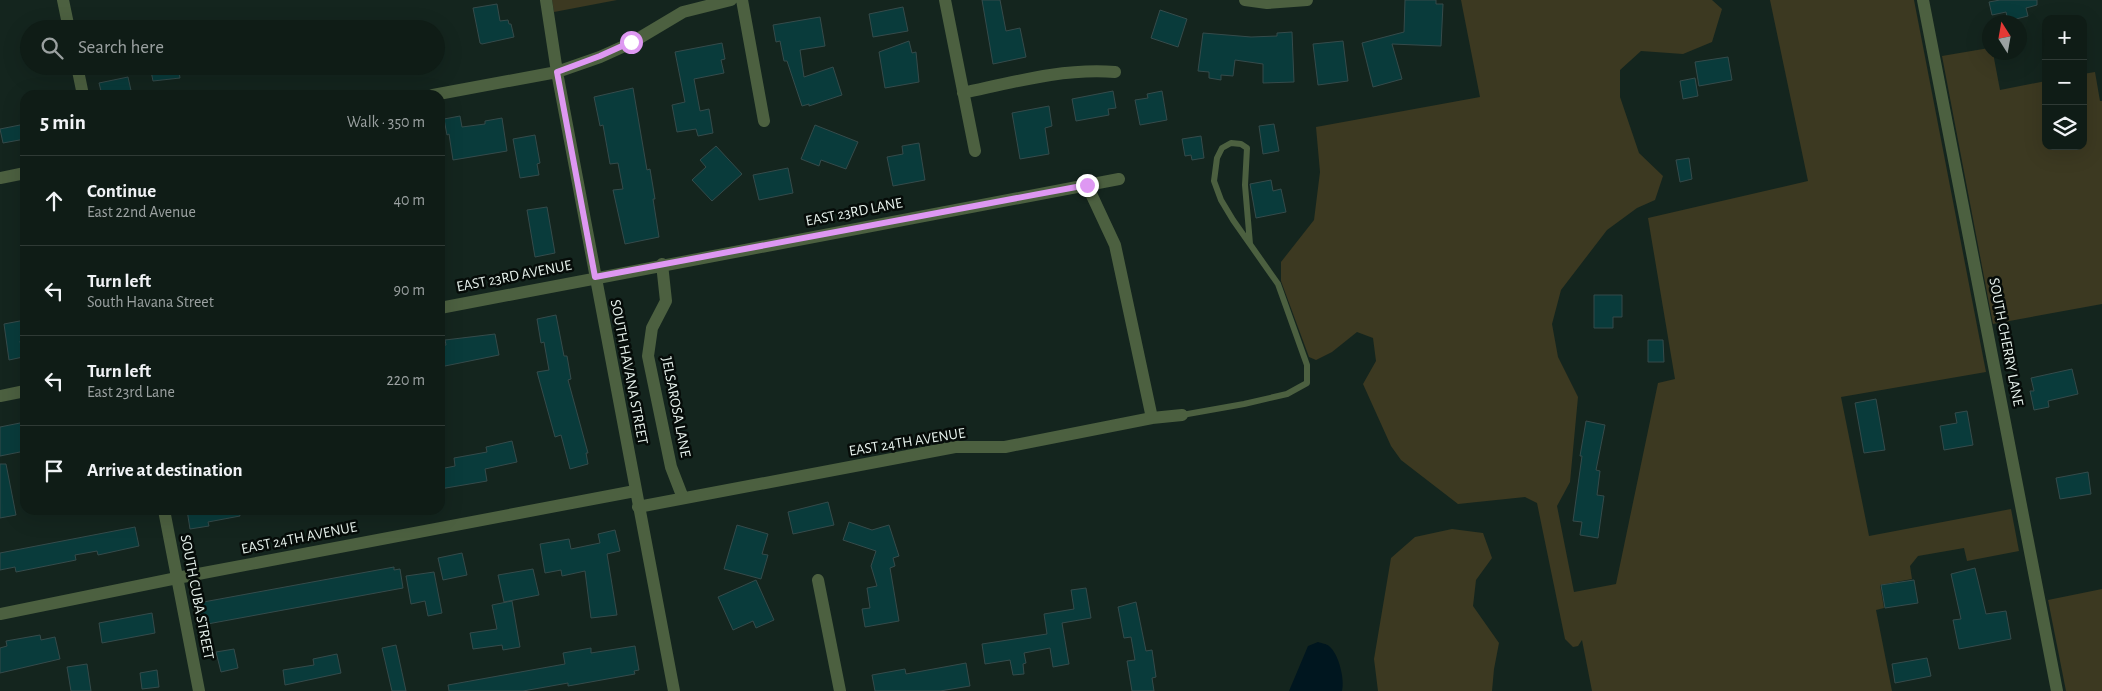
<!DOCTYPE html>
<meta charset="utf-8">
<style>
body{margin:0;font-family:"Alegreya Sans",sans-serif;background:#18251f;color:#f1f3f6}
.controls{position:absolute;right:15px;top:15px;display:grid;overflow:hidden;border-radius:10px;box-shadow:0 5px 20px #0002}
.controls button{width:45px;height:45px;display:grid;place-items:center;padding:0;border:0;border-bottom:1px solid #2f3a35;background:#0f1c16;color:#f1f3f6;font:25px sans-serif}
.compass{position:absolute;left:1982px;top:15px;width:45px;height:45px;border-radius:50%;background:#0f1c16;box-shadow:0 5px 20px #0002;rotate:349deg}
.stop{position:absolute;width:15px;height:15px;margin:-11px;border:4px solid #de98f2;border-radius:50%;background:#fff}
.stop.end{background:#de98f2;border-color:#fff;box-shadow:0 1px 5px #0008}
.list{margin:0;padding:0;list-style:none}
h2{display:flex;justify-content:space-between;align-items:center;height:65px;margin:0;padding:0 20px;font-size:21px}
h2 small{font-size:16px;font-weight:400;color:#9ba1a1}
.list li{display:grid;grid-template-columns:32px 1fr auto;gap:15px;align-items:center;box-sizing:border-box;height:90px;padding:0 20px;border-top:1px solid #2f3a35}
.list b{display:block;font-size:19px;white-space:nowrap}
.list p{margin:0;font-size:16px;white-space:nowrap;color:#9ba1a1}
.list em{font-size:16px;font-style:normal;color:#9ba1a1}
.icon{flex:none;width:28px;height:28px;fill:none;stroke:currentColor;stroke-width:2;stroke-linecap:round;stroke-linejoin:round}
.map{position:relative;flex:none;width:2102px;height:691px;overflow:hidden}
.search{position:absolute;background:#0f1c16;box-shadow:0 5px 20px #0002;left:20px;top:20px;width:425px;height:55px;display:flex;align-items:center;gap:12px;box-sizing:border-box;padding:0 18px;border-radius:28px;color:#9ba1a1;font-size:19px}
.panel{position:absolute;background:#0f1c16;box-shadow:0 5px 20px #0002;left:20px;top:90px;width:425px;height:425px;border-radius:15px}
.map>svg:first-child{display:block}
</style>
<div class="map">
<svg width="2102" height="691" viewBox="0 0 2102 691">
<rect width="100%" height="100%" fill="#14251e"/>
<path fill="#3c3921" d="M552,0H617L554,12Z
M1461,0H1712L1722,9L1712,42L1683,54L1641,51L1620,70V97L1639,153L1663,176L1655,200L1637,208L1607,230L1561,290L1552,324L1558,357L1578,397L1570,482L1557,506L1574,592L1616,584L1658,383L1675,379L1648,218L1808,181L1770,0H1914L1986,372L1841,397L1869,536L2011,509L2019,551L1967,561L1964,548L1918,556L1910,566L1912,579L1880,585L1884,608L1876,610L1892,691H1592L1582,640L1578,646L1573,647L1565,639L1537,503L1525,497L1458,504L1401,460L1391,446L1363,384L1376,361L1373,338L1357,332L1332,352L1316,360L1309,357L1281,281V262L1314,220L1320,172L1316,127L1480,97Z
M1989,48L1990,52L1993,53L2000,90L2046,81V146H2083V74L2095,72L2100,101H2102V304L1993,324L1942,56Z
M1452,529L1483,533L1492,558L1476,580L1473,606L1499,643L1494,669L1492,691H1378L1374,659L1391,558L1415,537Z
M2102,589V691H2066L2048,600Z"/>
<path fill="#00161f" d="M1318,642C1321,643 1327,644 1329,646C1339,654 1345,680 1342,691H1289L1308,646Z"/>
<path fill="#093b3b" stroke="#354b4b" d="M982,0H1000L1006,31L1020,28L1026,57L993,64Z
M1405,0H1436V4H1443L1441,46L1392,44L1402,79L1373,87L1362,43L1404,32Z
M2000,0H2037V5L2026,8L2028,16L2008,21L2006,12L1992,15L1989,2Z
M497,4L500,21L508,20L509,24H511L514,37L482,44L480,43L473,8Z
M903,7L908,31L873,37L869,14Z
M1160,10L1187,19L1178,47L1151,38Z
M820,17L825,46L800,50L804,77L833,67L842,95L809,106V104L802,106L787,61H784L780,41L776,42L773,25Z
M1292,32L1294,82L1263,83V64L1235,60L1233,76L1221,75V80L1209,78V72L1198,71L1203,33L1251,37L1277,36V33Z
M909,41L912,53L916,52L919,82L885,88L879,52Z
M1343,41L1348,81L1318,85L1313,44Z
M722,43L725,59L721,60L724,73L694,79L700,111L709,109L713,133L698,136L696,129L677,132L672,105L685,102L675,52Z
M1728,57L1732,80L1699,86L1695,62Z
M150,66H178L180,78L153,81Z
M128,77L132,95H102L99,83Z
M1695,78L1698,96L1683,99L1680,81Z
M633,88L647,170L650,169L655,199H653L659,237L625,244L613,190L623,189L618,163L610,164L603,125L600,126L594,97Z
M1113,91L1116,108L1108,109L1109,115L1076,121L1072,99Z
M1162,91L1167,120L1140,125L1135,100L1148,98L1147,94Z
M1049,106L1052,126L1045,128L1049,154L1020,159L1012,113Z
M460,116L462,127L485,124V121L502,118L507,151L453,160L449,134L447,135L444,119Z
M25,124V139L3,143L0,129Z
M1274,124L1279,151L1263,154L1259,126Z
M815,125L858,142L846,169L821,160L819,166L801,159Z
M535,135L540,163L537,164L539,175L520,178L513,139Z
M1201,136L1204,158L1192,160L1191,155L1185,156L1182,139Z
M919,143L925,180L893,186L887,157L903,154L902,146Z
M716,146L742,174L712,201L692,180L706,167L700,160Z
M1689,158L1692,179L1680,182L1676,160Z
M788,168L793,193L759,200L753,175Z
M1271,180L1273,191L1281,189L1286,212L1256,218L1250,184Z
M547,207L555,253L535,257L527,210Z
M1594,295H1622V317H1613V328H1594Z
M556,315L564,356H567L571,379L568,380L588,453H586L588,464L570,469L561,435L555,437L537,372L549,370L544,342L541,343L537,319Z
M25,320V340L20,341L23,357L9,360L4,324Z
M495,334L499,355L440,367V346L446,345L445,340Z
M1648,340H1663L1664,362H1648Z
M2072,369L2078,394L2048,401L2049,407L2034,410L2030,391H2034L2031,378Z
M1876,399L1885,450L1864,453L1855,403Z
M1967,411L1973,445L1944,450L1940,426L1957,423L1955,413Z
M1586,421L1605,425L1596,470L1600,471L1597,495L1604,496L1598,538L1580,535L1582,522L1573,521L1582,456H1580Z
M25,422V451L0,456V427Z
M512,441L517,462L485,469L487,481L440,489V469L455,466L454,458L487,452L486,447Z
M0,464H6L16,515L0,518Z
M2088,472L2091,494L2060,499L2056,478Z
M828,502L834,525L793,534L788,512Z
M187,510H239L240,516L208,522L209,526L190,529Z
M849,522L872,530L889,525L899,556L893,558L895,566L890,568L899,621L865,627L862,609L870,608L867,588L877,586L871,566L876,551L843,540Z
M737,525L768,534L762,554L768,555L761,579L724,569Z
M135,527L139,546L98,555L97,551L75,555L76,560L16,572L15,567L0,570V553Z
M615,530L620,551L607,554L617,615L591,618L585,571L562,576L561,570L545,573L540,544L569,539L571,549L600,543L598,534Z
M462,553L467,575L443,580L438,558Z
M394,567V570L400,569L403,588L202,625L198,603Z
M1975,568L1986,614L2006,611L2011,639L1959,649L1953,620L1961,619L1951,574Z
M533,569L539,595L504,602L498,575Z
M434,572L442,613L428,616L425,601L411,604L406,576Z
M756,580L774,620L756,628L753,621L733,630L718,597Z
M1914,580L1918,603L1885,608L1881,585Z
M1086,588L1091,618L1062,623L1069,664L1053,667L1050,648L1024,653L1026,663L1023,664L1024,674L1013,675L1010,660L985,664L982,644L1047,634L1044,614L1074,609L1071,590Z
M512,601L520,647L503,650L502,645L473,649L470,633L497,629L492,605Z
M1136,602L1146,651L1152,650L1156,677L1152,678L1154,691H1132L1127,661L1135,660L1131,637L1124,638L1118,607Z
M152,613L155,633L102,643L99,623Z
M40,635L41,640L55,637L60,659L0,673V648L7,646L6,641Z
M396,645L406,691H392L382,648Z
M635,646L639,670L634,671L635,674L568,686V683L523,691H449L448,685L565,664L563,653L591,648V653Z
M234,649L238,668L221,672L216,652Z
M337,654L341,673L285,685L283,670L314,665L313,659Z
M1927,658L1931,676L1895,683L1892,664Z
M966,663L970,686L940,691H875L872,675L905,669L906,674Z
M87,664L91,691H71L67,667Z
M157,670L159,687L142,689L140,673Z"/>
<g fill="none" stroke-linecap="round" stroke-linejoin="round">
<path stroke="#4c6040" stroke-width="6" d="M1182,415L1244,404L1287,394L1307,383V365L1278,284L1233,220L1221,200L1214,181L1217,158L1222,148L1231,143L1241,144L1247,148L1245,185L1250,244"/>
<path stroke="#4c6040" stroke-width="12" d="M63,0L69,29
M546,0L557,72L674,691
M742,0L764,121
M945,0L975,151
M1245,0L1267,3L1307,0
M1923,0L2057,691
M77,66L83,95
M963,93C1014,82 1063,68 1115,72
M433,95L557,72L600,57L631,43L683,12L731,0
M0,178L25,173
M1087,185L1115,245L1152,418
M662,264L666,301L652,328L648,356L671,467L683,498
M440,308L1119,179
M0,396L25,391
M638,507L955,447H1005L1152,418L1182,415
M164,510L199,691
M818,580L840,691
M0,614L177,578L635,491"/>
</g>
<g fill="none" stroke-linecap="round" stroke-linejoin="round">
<path stroke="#de98f2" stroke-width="6" d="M631,42L600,56L557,72L595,277L1087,185"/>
</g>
<g text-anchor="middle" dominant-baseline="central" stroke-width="5" stroke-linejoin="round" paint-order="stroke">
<g font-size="15" fill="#e7f2ed" stroke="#060c09">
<text transform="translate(854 212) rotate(-11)">EAST 23RD LANE</text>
<text transform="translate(514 276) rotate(-11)">EAST 23RD AVENUE</text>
<text transform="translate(2006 342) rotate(79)">SOUTH CHERRY LANE</text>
<text transform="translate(629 372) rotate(79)">SOUTH HAVANA STREET</text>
<text transform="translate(676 407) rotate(79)">JELSAROSA LANE</text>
<text transform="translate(907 442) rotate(-9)">EAST 24TH AVENUE</text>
<text transform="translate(299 538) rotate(-11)">EAST 24TH AVENUE</text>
<text transform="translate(197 597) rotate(79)">SOUTH CUBA STREET</text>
</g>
</g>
</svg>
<div class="controls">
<button>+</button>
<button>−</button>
<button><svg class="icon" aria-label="layers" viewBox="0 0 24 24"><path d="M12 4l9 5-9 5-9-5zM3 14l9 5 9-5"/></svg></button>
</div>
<svg class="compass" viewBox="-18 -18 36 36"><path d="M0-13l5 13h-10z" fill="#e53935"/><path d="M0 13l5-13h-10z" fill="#9ba1a1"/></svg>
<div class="stop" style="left:631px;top:42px"></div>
<div class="stop end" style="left:1087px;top:185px"></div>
<div class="search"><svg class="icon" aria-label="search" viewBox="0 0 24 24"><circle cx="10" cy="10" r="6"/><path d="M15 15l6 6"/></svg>Search here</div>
<section class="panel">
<h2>5 min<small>Walk · 350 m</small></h2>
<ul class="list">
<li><svg class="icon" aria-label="ahead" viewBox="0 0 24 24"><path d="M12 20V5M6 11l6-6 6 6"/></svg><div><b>Continue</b><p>East 22nd Avenue</p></div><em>40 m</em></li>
<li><svg class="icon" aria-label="left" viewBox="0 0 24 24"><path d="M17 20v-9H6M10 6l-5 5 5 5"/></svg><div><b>Turn left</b><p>South Havana Street</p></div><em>90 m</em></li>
<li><svg class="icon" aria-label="left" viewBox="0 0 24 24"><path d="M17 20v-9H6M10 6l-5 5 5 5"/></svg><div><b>Turn left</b><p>East 23rd Lane</p></div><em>220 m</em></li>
<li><svg class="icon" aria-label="arrive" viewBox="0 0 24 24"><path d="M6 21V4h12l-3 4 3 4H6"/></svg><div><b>Arrive at destination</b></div></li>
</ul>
</section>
</div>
